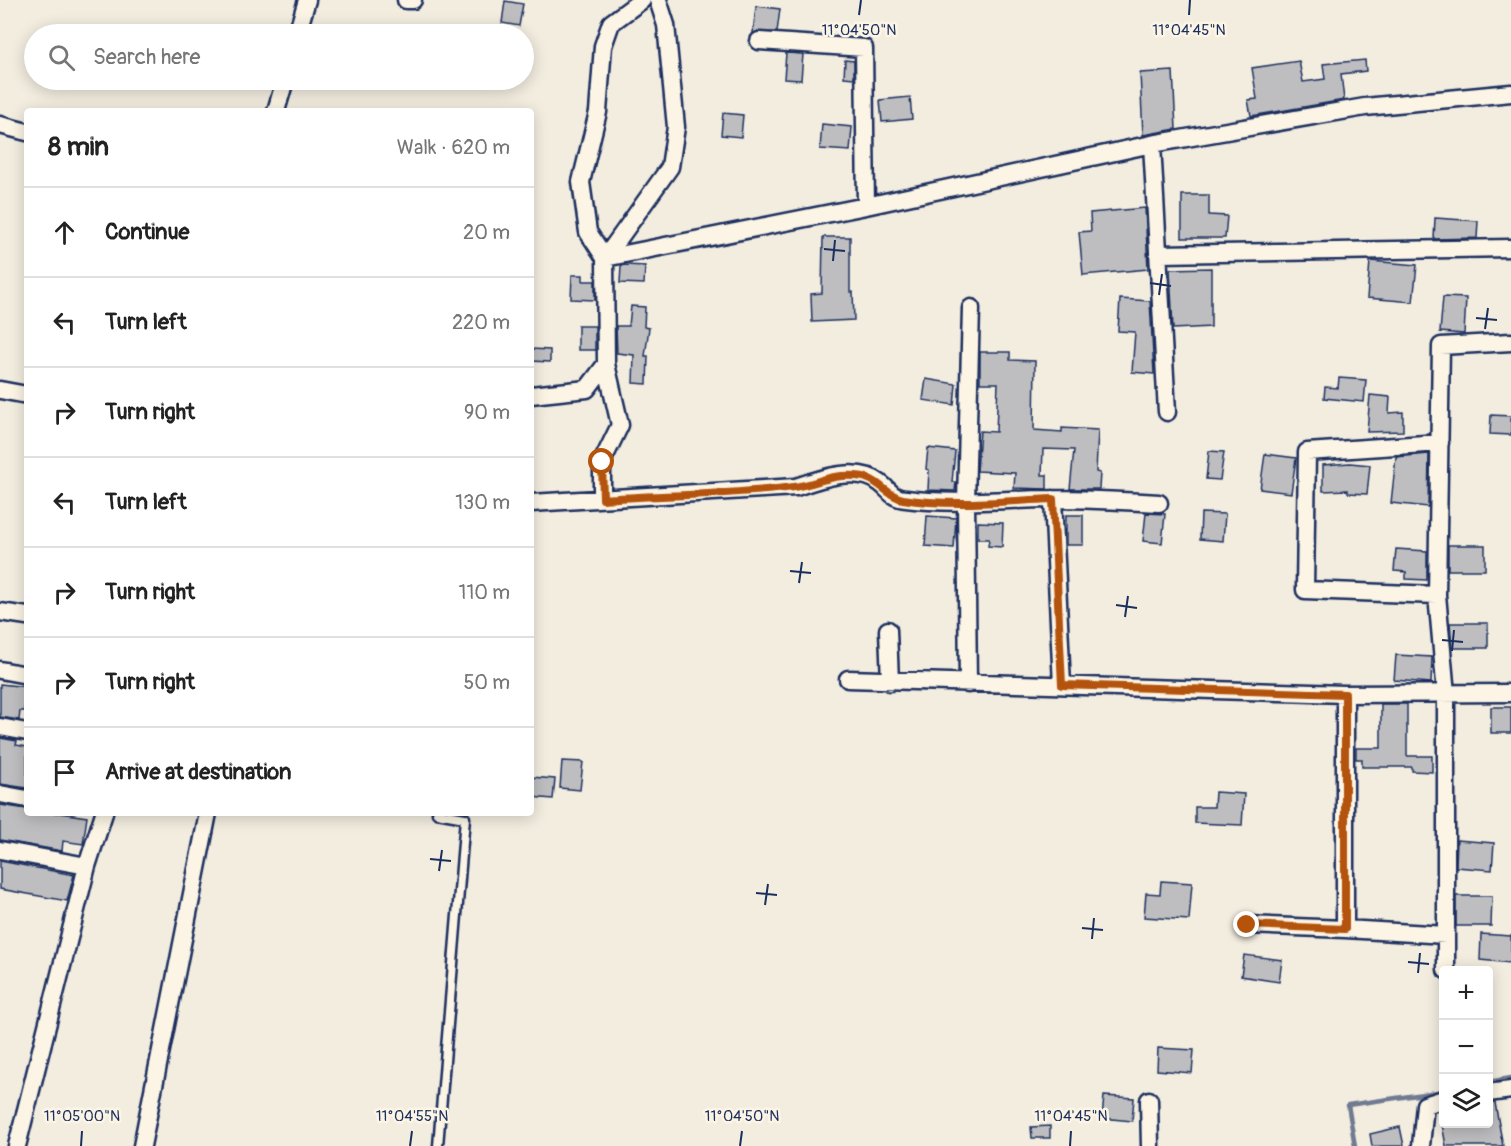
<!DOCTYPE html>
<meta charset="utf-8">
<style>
body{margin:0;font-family:Pangolin,sans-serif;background:#f6f6f6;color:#222}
.controls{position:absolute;right:18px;bottom:18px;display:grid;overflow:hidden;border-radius:6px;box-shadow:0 3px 15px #0003}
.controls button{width:54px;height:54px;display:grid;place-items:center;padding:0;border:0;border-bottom:2px solid #e0e0e0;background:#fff;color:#222;font:30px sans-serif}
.stop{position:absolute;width:18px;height:18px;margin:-14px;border:4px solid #b45309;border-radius:50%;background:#fff}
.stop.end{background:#b45309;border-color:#fff;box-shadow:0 2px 6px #0008}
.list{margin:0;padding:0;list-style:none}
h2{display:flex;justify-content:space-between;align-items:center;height:78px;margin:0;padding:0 24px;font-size:26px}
h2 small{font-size:20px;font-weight:400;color:#767676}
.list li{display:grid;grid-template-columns:39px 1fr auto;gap:18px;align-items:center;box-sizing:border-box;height:90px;padding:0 24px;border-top:2px solid #e0e0e0}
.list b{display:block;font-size:22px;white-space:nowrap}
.list em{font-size:20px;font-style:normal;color:#767676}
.icon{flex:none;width:33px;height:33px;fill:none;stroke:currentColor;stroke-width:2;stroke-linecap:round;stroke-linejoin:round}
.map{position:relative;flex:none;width:1511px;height:1146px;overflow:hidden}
.search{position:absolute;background:#fff;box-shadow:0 3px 15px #0003;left:24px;top:24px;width:510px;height:66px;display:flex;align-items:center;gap:15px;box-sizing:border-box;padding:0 21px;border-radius:33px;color:#767676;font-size:22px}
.panel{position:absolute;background:#fff;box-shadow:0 3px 15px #0003;left:24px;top:108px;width:510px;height:708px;border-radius:6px}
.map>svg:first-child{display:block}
</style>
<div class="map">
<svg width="1511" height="1146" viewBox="0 0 1511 1146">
<rect width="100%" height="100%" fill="#f3ede0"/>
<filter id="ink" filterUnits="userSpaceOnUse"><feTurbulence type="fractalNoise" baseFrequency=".0167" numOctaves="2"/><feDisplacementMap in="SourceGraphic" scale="12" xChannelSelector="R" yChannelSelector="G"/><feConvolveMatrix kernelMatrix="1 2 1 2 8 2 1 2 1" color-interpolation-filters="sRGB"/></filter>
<g filter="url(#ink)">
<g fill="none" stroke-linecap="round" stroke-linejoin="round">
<path stroke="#707a91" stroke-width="4.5" d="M1488,1082L1511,1078
M1355,1146L1348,1105L1444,1091"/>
</g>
<path fill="#bebec0" stroke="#1b2f5e" stroke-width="1.5" d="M505,1L523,4L519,26L502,23Z
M756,6L780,9L777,32L753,33Z
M786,53L803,54L801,80L784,79Z
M845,60L854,61V78L844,77Z
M1365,60L1366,71L1341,74L1344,100L1251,116L1248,100L1257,99L1252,68L1299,61L1303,82L1325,79L1323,64Z
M1173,71L1176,129L1143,135L1140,73Z
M910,97L912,119L882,122L880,100Z
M723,113L743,115L741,137L721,135Z
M822,124L852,127L850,151L820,149Z
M1182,195H1209V215L1227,216L1225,238H1182Z
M1145,208L1148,269L1083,275L1079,232L1091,231L1090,213Z
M1435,218L1478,221L1477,238L1434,239Z
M823,237H850V292H853L854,320L812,322L811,294L822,293Z
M1370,261L1417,265L1413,302L1367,298Z
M625,265L645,266L644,284L620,283L621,266Z
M1211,268V327L1173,329L1170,269Z
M572,275H583V281H595V300L571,299Z
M1443,297L1466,298L1464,334L1440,332Z
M1120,299L1150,301L1154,374L1132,372L1135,332L1118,331Z
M631,306L645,307L644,327L649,328L645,356H648L647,384L633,383L634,355L617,353L616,326H629Z
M578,326H595V350H578Z
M531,349L550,350V362L531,361Z
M980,352H1010V360L1035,361L1034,430L1062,432V428L1098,430L1096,472L1100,473L1099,489H1070L1074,450L1043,449L1042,475H1047V489L1014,488L1015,473L977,471L980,431L996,432L998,383H980Z
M1339,378L1366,380L1364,402L1324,398L1325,387L1338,388Z
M926,379L956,384L954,405L923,400Z
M1370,395L1390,397L1389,413L1403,412V431L1367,432Z
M1491,415L1511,416V435L1490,434Z
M928,448L955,451L952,482H956L955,491L928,490L929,470L926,469Z
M1209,451L1224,452L1220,480L1206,479Z
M1265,454L1296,458L1291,493L1260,489Z
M1429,454L1428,507L1391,503L1396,457Z
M1350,463L1370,465L1367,494L1348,493V490L1323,491V465Z
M1146,513L1165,514L1162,543L1143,541Z
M1201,513L1225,514L1223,541L1200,539Z
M1066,515H1083V545H1066Z
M927,516L956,518L954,548L925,546Z
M978,522L1003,523L1002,547L988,546L989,539H978Z
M1448,545H1485V570H1448Z
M1396,549L1427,551V580L1406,579V572L1394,571Z
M1450,623H1488V648H1452Z
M1396,655L1432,657L1431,683L1394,680Z
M0,684L27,687L24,711H20L19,720L0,717Z
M1381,704H1407V756H1432V772L1412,771V767H1362V759H1356V748H1381Z
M1491,707H1511V733H1491Z
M0,738L17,741L16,745L27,747V788L0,784Z
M562,761L583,762L580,790L560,788Z
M531,777L555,779L553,799L531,797Z
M1215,792L1244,794L1242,825L1195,823V807H1214Z
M0,805L27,809V813H60L87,817L83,844L63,841L62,851L0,840Z
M1457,840L1494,843L1492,870L1456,867Z
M0,861L74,875L67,901L0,889Z
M1161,881L1192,883L1189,920L1144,917L1146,893L1160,894Z
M1456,896H1492L1491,926H1456Z
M1481,934L1511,936V963L1480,960Z
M1244,955L1282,960L1279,982L1241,976Z
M1158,1048L1194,1050L1192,1073L1157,1070Z
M1104,1096L1134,1098L1132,1121L1102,1118Z
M1488,1103H1495L1503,1146H1446L1442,1124H1488Z
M1050,1126V1138H1032L1031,1127Z
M1400,1127L1404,1146H1372L1370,1134Z"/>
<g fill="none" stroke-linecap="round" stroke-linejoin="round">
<g stroke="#1b2f5e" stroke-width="13">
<path id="lane" d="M437,813L465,818L438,1146"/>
</g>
<g stroke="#1b2f5e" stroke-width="21">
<path id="street" d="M406,0H413
M642,0L611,23L603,46L598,112L581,182L588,232L605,258L866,206L1152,144
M297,34L307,0
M759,41L864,48L866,206
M276,111L285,80
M0,125L27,132
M1160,254L1511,248
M0,390L27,395
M531,395L587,389L606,364
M1167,412L1152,144L1365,107L1511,93
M602,499V462L620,425L606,364L605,258L670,167L676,127L666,25L658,0
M1053,499L1062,685
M531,503L796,487C819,479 858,465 880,483C891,491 891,498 906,499C955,505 1004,499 1053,499C1088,499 1124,501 1159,503
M1437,595L1305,590L1307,452L1440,443
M0,612L27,616
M888,630L890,682
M0,670L27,675
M848,679L1345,694L1511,693
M968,684L966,502L971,308
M1345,694V929L1446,935
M0,727L27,732
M0,794L27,799
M0,850L87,866
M1247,925L1345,929
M1446,970V694L1437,595L1441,346L1511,342
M1488,1093L1511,1090
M1149,1100L1150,1146
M17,1146L87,866L104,813
M142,1146L208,813
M1421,1146L1425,1105L1444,1099"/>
</g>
<use href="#lane" stroke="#fcf5e5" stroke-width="8"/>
<use href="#street" stroke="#fcf5e5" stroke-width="16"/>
</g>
</g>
<g fill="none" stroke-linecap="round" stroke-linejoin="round" filter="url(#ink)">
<path stroke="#b45309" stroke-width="8" d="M602,462L603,499C666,495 731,495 794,487C817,484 829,474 856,476C879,477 884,495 903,499C951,507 1004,501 1053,499L1062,685L1345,694V929L1247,925"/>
</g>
<path fill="none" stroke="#1b2f5e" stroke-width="2" d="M859,15L861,0M1189,15L1190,0M824,249L845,251M833,261L835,240M1150,283L1171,286M1159,295L1162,274M1476,318L1497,320M1485,329L1488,308M790,571L811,573M799,583L802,562M1116,605L1137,608M1125,617L1128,596M1442,640L1463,642M1452,651L1454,630M430,859L451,861M439,871L442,850M756,893L777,895M765,905L768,884M1082,928L1103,930M1092,939L1094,918M1408,962L1429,964M1418,973L1420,953M81,1146L82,1131M410,1146L412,1131M740,1146L742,1131M1070,1146L1071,1131"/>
<g font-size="15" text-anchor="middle" fill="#1b2f5e" stroke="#fcf5e5" stroke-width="5" stroke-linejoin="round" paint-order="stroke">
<text x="859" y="35">11°04'50"N</text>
<text x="1189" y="35">11°04'45"N</text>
<text x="82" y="1121">11°05'00"N</text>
<text x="412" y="1121">11°04'55"N</text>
<text x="742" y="1121">11°04'50"N</text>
<text x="1071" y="1121">11°04'45"N</text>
</g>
</svg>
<div class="controls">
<button>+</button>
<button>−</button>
<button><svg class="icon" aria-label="layers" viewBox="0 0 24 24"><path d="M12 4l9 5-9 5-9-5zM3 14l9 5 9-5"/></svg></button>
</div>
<div class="stop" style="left:602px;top:462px"></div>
<div class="stop end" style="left:1247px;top:925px"></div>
<div class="search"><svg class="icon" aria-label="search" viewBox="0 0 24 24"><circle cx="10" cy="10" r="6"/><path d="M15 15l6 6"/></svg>Search here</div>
<section class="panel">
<h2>8 min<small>Walk · 620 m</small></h2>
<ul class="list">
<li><svg class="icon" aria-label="ahead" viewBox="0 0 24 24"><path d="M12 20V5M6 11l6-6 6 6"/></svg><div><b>Continue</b></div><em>20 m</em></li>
<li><svg class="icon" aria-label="left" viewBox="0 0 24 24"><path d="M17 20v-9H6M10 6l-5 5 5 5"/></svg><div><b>Turn left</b></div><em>220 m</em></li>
<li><svg class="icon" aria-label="right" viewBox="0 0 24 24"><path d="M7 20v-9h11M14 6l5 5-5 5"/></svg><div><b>Turn right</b></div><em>90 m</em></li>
<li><svg class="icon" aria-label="left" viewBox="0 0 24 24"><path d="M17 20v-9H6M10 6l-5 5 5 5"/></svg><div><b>Turn left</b></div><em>130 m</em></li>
<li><svg class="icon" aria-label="right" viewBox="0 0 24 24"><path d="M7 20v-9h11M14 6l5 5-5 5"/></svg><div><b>Turn right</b></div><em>110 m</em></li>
<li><svg class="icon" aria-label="right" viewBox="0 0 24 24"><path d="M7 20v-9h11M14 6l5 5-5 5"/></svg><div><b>Turn right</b></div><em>50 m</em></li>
<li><svg class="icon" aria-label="arrive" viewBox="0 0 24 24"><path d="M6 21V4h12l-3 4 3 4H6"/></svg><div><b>Arrive at destination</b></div></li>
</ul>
</section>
</div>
